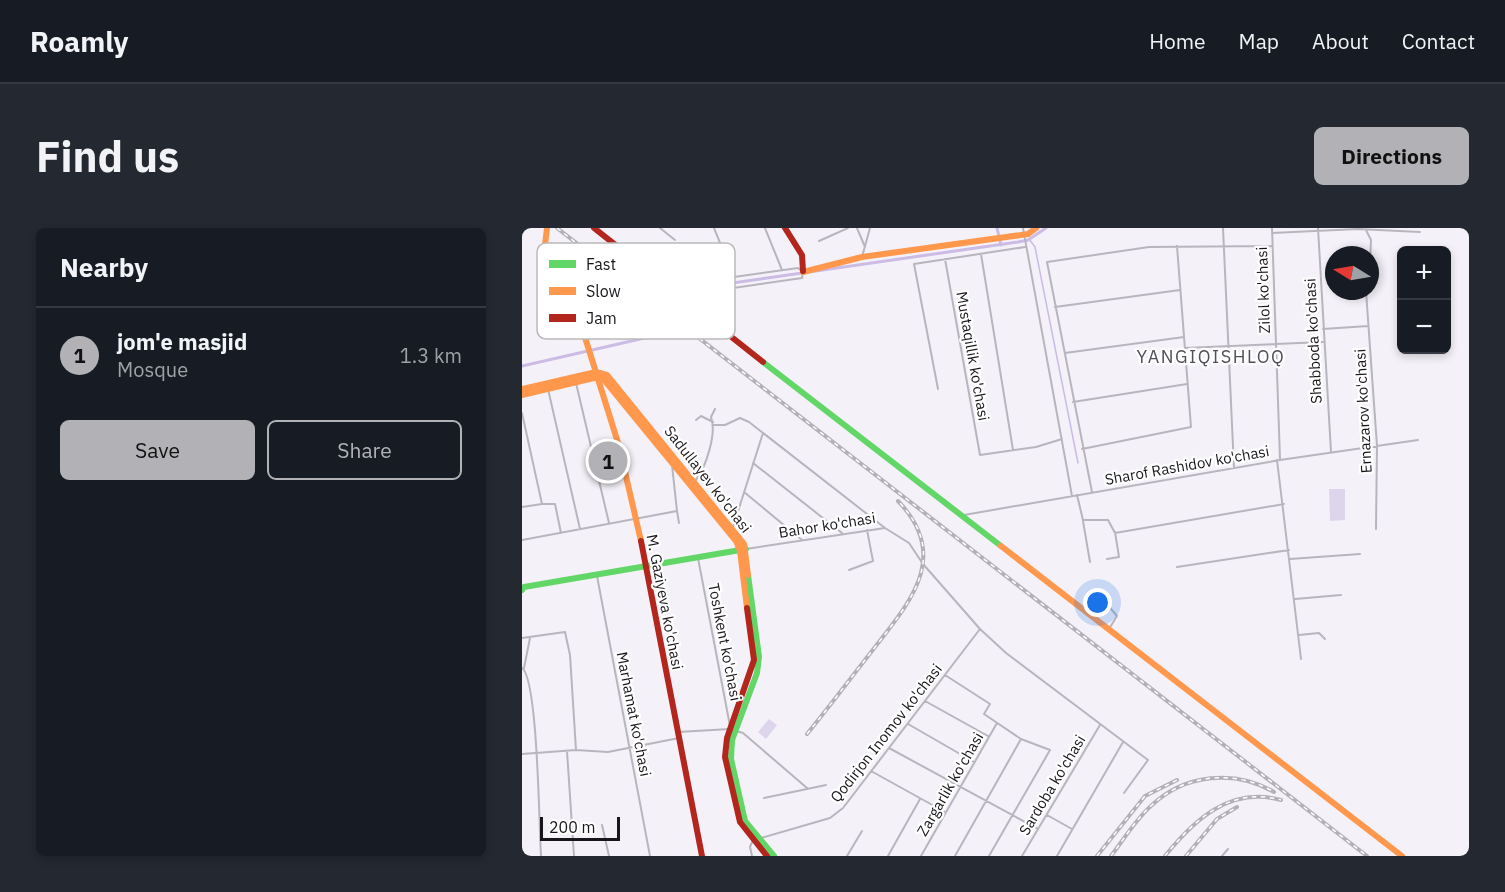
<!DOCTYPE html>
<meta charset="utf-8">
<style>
body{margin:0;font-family:"IBM Plex Sans",sans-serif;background:#242831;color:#f1f3f6}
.controls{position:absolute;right:18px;top:18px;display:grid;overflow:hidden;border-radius:9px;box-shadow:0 3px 9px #0003}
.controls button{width:54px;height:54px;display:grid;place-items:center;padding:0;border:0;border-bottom:2px solid #363941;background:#171b24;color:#f1f3f6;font:30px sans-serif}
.compass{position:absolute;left:803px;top:18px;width:54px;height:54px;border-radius:50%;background:#171b24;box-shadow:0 3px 9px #0003;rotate:281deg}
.scale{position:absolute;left:18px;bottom:15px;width:80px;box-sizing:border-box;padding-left:6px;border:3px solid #18161a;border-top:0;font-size:16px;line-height:21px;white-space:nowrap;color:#18161a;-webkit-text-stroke:4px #fff;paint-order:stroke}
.you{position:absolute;left:576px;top:375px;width:21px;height:21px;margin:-15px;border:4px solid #fff;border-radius:50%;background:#1a73e8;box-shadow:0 0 0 9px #1a73e833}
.badge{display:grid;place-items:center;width:39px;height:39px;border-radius:50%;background:#b2b2b6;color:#111;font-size:20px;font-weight:700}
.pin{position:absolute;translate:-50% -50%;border:3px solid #fff;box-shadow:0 2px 6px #0006}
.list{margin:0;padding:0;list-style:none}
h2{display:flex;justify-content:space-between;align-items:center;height:78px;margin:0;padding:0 24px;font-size:26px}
h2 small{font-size:20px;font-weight:400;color:#9ea1a6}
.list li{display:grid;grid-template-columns:39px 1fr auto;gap:18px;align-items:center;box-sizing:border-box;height:96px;padding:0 24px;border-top:2px solid #363941}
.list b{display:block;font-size:22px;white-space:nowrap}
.list p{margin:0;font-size:20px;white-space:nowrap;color:#9ea1a6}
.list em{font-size:20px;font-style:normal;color:#9ea1a6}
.actions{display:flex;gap:12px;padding:18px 24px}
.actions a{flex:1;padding:14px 0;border:2px solid #b2b2b6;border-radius:9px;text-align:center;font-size:21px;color:#b2b2b6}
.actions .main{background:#b2b2b6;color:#111}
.map{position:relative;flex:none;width:947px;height:628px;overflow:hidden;border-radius:9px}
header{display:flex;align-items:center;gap:36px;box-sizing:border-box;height:84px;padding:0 30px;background:#171b24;border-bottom:2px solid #363941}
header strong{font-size:28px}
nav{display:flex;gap:33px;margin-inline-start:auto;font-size:21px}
.intro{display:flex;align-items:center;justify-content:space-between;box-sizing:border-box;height:144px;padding:0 36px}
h1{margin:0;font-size:42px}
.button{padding:15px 27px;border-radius:9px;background:#b2b2b6;color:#111;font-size:21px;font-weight:700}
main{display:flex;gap:36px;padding:0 36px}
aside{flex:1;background:#171b24;border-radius:9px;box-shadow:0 3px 9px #0003}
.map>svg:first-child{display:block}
</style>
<header>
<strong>Roamly</strong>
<nav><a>Home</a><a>Map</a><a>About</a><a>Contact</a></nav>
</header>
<div class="intro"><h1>Find us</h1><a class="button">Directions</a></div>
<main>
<aside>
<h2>Nearby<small></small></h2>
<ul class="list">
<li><span class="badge">1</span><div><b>jom'e masjid</b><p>Mosque</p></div><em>1.3 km</em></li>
</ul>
<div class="actions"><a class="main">Save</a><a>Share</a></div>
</aside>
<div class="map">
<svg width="947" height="628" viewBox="0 0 947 628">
<rect width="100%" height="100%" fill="#f4f2f8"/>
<path fill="#ddd5ec" d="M807,261H823V292L808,293Z
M247,491L255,497L244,511L236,504Z"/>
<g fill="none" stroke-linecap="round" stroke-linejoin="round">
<path stroke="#cbbbe5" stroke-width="1.5" d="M507,11L513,19L556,235"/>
<path stroke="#cbbbe5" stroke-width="3" d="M475,0L479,17
M0,138L127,109L134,106L175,60L496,14L506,12L524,0"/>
<path stroke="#b8b5be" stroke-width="2" d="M138,0L153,12
M243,0L260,42
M335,0L343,19
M501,0L550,268
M701,0L712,240
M750,0L758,231
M796,0L809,224
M844,2L849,12L848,34
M750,5L836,1L898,4
M297,13L326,0
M459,26L491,222
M340,29L348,0
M423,31L458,227L514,219L540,211
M844,63L855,218L854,301
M165,75L177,65L280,50L281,44L276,40L212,49L192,0
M533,79L658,62
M801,101L846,98
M663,120L801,114
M543,125L662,109
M54,155L87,295
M26,161L58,301
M416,161L392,36L503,19
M551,174L665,156
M0,185L20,276H33L39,305
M174,192L179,188L191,194
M192,197H203L218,190L227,194L363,300L387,315L401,336L458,401L484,425L626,532L602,565
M560,221L669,199L655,18
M755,232L779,431
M231,235L320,305
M173,253C184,240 195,205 189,189L193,181
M222,264L280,312
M570,264L525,34L627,19L750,18
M555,267L561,292H586L593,305L762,276
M0,279L20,276
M155,283L157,295
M442,287L758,232L896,212
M561,293L568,334
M211,299L241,205
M0,312L155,283L150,237
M224,321L363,300
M176,330L208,498
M585,331L597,329L593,304
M768,331L838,326
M655,339L767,322
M327,342L351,333L345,302
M75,348L128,628
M579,369L595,388L587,401
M773,371L819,367
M777,407L797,405L803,411
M0,410L43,404L48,427L54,522
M0,440C16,451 17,599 19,628
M2,440L8,410
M423,447L468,476L462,486L499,511L528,522L467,628
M403,473L466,508
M386,496L452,534
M156,504L208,501L221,505L285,560
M367,520L516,601
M45,523L52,628
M0,526L54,522L86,524L157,510
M349,543L423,584
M242,570L304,557
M525,587L550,601
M80,597L87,628
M239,610L308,590L321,580L458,401
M230,628L228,619L231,612
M325,628L340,603
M366,628L398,571
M399,628L475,495
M433,628L499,511
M500,628L578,497
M535,628L601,514
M700,628L706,621"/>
<path stroke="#63d668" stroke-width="6" d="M241,134L479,318
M226,347L237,429L235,445L210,512L209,531L223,593L252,628
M0,362L2,359L224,321"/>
<path stroke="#ff974d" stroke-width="6" d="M25,0L23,17L56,87L97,218L119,313
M281,44L340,29L506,6L514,0
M0,161L74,144L85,147L222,316L226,347
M0,167L76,149L83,153L214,313L218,323L225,380
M479,318L880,628"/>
<path stroke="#b3261e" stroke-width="6" d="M72,0L241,134
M263,0L280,27L281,43
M119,313L180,628
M225,380L232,432L205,510L203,529L218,594L245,628"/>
<g stroke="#b3b1b7" stroke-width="4">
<path id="rail" d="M35,0L845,628
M285,506C307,479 328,451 350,423C387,375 430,329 376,273
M575,628L623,568L655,552
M589,628C602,611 614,591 630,577C663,546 713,541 752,564
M643,628C672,592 708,558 759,572
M664,628L695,591L715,579"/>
</g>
<use href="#rail" stroke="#fff" stroke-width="1.5" stroke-dasharray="4.5" stroke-linecap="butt"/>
</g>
<g text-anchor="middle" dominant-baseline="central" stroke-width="4.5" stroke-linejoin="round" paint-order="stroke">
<g font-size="15" fill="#18161a" stroke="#fff">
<text transform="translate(741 62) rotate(-92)">Zilol ko'chasi</text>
<text transform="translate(791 113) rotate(-93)">Shabboda ko'chasi</text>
<text transform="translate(451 128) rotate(80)">Mustaqillik ko'chasi</text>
<text transform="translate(841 183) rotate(-93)">Ernazarov ko'chasi</text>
<text transform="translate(665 237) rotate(-10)">Sharof Rashidov ko'chasi</text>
<text transform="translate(186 251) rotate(52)">Sadullayev ko'chasi</text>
<text transform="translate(305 297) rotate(-9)">Bahor ko'chasi</text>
<text transform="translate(143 374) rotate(79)">M. Gaziyeva ko'chasi</text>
<text transform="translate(203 414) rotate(79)">Toshkent ko'chasi</text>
<text transform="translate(112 486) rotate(79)">Marhamat ko'chasi</text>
<text transform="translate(364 505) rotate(-52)">Qodirjon Inomov ko'chasi</text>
<text transform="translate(428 556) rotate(-60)">Zargarlik ko'chasi</text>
<text transform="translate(530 557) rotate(-59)">Sardoba ko'chasi</text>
</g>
<g font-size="18" letter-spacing="1.5" fill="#514e57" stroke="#fff">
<text x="689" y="128">YANGIQISHLOQ</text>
</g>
</g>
<rect x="15" y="15" width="198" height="96" rx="9" fill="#fff" stroke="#bab9ba" stroke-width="1.5"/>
<rect x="27" y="32" width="27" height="8" fill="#63d668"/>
<rect x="27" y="59" width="27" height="8" fill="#ff974d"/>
<rect x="27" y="86" width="27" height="8" fill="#b3261e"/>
<g font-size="16" fill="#18161a">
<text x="64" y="42">Fast</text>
<text x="64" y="69">Slow</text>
<text x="64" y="96">Jam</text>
</g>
</svg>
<div class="controls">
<button>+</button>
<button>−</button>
</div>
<svg class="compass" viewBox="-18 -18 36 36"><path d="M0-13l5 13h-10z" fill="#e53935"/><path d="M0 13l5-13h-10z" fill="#9ea1a6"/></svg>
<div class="scale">200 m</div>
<div class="you"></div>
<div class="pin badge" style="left:86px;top:233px">1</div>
</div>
</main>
